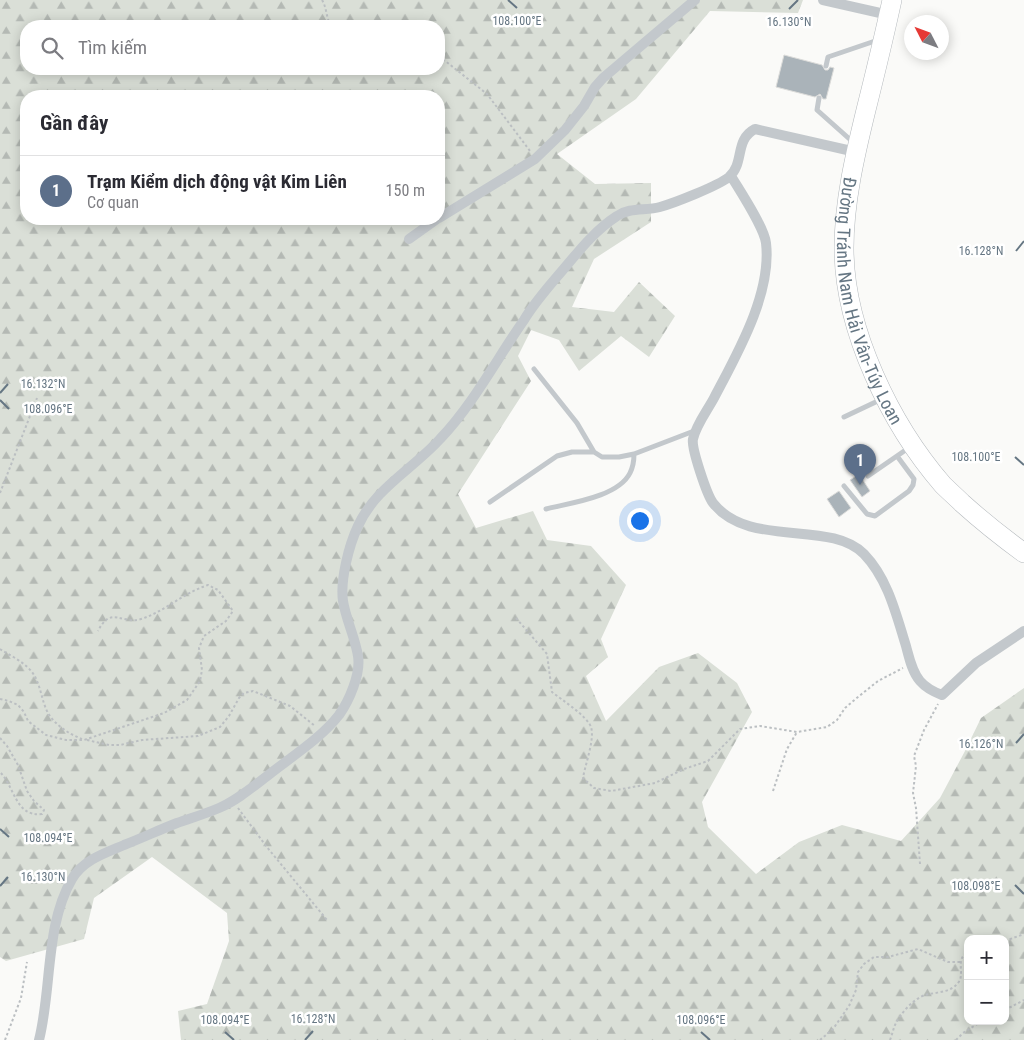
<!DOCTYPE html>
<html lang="vi">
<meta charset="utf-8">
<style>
body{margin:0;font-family:"Roboto Condensed",sans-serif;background:#f2f2f3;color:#2b2b33}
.controls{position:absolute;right:15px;bottom:15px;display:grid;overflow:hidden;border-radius:10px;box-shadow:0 2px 12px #0003}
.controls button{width:45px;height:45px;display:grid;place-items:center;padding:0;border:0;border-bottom:1px solid #e1e1e2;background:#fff;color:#2b2b33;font:25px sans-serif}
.compass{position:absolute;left:904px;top:15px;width:45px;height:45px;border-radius:50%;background:#fff;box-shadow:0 2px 12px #0003;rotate:312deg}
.you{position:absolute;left:639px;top:520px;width:18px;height:18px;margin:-12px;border:4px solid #fff;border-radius:50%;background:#1a73e8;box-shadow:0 0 0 8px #1a73e833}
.badge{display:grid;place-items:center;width:32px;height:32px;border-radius:50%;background:#1a73e8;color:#fff;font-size:16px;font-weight:700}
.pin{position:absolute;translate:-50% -41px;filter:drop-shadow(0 1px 2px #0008)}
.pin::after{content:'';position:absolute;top:26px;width:18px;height:15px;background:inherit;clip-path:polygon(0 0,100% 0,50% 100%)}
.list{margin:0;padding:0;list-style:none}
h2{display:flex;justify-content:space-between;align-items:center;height:65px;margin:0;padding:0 20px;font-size:21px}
h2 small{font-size:16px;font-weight:400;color:#7c7c81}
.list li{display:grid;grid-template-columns:32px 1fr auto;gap:15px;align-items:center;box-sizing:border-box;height:70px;padding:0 20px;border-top:1px solid #e1e1e2}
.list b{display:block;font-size:19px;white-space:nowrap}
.list p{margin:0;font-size:16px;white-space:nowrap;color:#7c7c81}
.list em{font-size:16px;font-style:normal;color:#7c7c81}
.icon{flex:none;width:28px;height:28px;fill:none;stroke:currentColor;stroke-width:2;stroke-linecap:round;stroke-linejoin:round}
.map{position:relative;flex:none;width:1024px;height:1040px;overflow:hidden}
.search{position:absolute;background:#fff;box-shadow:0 2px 12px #0003;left:20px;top:20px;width:425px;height:55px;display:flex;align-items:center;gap:12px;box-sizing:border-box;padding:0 18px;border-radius:20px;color:#7c7c81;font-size:19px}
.panel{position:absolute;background:#fff;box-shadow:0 2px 12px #0003;left:20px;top:90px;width:425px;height:135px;border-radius:20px}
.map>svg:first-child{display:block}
</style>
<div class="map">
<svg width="1024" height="1040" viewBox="0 0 1024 1040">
<defs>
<pattern id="forest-firs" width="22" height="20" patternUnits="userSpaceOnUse" patternTransform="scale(1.25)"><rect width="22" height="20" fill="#dadfd7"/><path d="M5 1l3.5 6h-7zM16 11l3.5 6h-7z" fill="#b4b9b4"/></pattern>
</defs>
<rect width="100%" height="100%" fill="#fafaf8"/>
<path fill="url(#forest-firs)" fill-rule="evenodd" d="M0,0H803L798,13L710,11L636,99L557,154L595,184L651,183V222L594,259L572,307L614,312L639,282L675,316L649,357L621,336L579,371L559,340L531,330L518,356L531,381L458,494L476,528L533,511L547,540L591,546L626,585L601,639L608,657L586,676L606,721L659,667L698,653L737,683L752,712L702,802L708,827L756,874L799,842L842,825L901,841L940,798L965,751L981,718L1024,688V1040H181L178,1011L207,1004L229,941L227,913L152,857L94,898L84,939L6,961L0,957ZM26,26H439V69H26ZM26,96H439V219H26ZM968,939H1005V1021H968Z"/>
<path fill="#aab3b9" stroke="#dcdcda" d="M784,55L822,65L825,70H828L830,67L834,68L826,99H823L820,94L815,97L776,87Z
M859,474L870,491L862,497L850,480Z
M839,491L851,508L839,517L827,499Z"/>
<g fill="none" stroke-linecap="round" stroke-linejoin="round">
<g stroke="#b4b9bd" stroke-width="20">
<g id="highway">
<path id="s1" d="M892,0C884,37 875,74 866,110C855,155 844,202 844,248C844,330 891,425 943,485C949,491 956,497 962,503C982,521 1002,537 1024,553"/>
</g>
</g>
<path stroke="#bbbfc2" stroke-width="2" stroke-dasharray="2.5 2.5" stroke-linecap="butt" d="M322,0C327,8 326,18 331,26
M439,56L487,94L530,151
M0,493L37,398
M516,618L547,654L552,692C562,700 587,716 591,727C595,739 585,765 583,778L594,788L611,791L655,783L684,769L708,761L740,729L760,726L797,732L827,727L837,720L845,708L858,697L878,681L903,668
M0,649C11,656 24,662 32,672C41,684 41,700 48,713C55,725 69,734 82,739
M0,699L9,701L18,705L24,712L28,721L46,735L66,740H84L164,713L187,700L200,681L202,670L199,648L204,636L226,621L233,611L218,590L208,585C183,593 164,612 141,619C122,625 111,605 98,631
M0,738L7,746L18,765L27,791L34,801L44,810L42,814C15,817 15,787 0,772
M87,740L109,745H120L142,740L198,736L220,727L229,716L239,698L244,693L253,691L290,706L315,726
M773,791L787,749L797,732
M238,808L266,846L327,920
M920,864L916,808L913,793L916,766L914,756L924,730L938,704
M1005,941L1024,934
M1005,1010L1024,1000
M5,1040L21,998L27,962
M820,1040L833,1029L849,1006L856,990L858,972L864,964L874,957H888L918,949L948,962H960
M890,1040C892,1035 893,1030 895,1025C900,1014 913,999 925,995C936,992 950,993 958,983C966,973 954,960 968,952
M956,1040L963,1033L982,1021"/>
<path stroke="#c3c8cc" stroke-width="5" d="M826,66L828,57L878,40
M819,98L817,110L854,143
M534,369L577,423L594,452L602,457H619L634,454L694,431
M844,417L882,399
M868,476L910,447
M844,486L867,514L875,516L909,491L913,485L914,479L897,456
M490,502L557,456L572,452H594
M546,509C570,503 618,497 630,473C633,467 634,460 634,454"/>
<path stroke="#c3c8cc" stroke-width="10" d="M823,0L889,15
M731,176C740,191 764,227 766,243C772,294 737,354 714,398C707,411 696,425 693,439C691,448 707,495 713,503C749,549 830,519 864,554C888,579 896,614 906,646C909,657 912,672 920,681C926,688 934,692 942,695L976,663L1024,631
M439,218L535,159L565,130L584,106L595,87L603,78L695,0
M409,239L437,219
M39,1040C52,989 45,925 72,879C83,860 105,853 124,845C142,838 159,830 177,823C191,818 205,814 219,808C238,800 255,785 271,773C294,755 321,738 339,715C349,701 361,674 358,656C355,637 346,620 343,601C340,580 349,545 358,526C375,488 413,469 440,439C474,403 496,360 524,320C536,300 552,283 567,265C582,247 597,229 617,216C630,207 645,211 660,207C674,203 718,186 729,177C745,163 734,140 755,129L856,152"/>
<use href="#highway" stroke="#fff" stroke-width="19"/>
</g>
<path fill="none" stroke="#657683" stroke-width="2" d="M508,0L517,8M789,9L798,0M1016,251L1024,241M0,393L8,384M0,400L9,409M1015,457L1024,465M1016,743L1024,734M0,829L9,837M1015,885L1024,894M0,886L8,877M225,1032L234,1040M701,1032L710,1040M305,1040L313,1031"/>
<g text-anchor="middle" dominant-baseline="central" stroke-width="5" stroke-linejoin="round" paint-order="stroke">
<g font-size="18" fill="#657683" stroke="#fff">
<text stroke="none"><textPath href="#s1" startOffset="310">Đường Tránh Nam Hải Vân-Túy Loan</textPath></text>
</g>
</g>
<g font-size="12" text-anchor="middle" fill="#657683" stroke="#fff" stroke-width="5" stroke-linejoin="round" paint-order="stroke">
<text x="517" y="25">108.100°E</text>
<text x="789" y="26">16.130°N</text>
<text x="981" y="255">16.128°N</text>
<text x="43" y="388">16.132°N</text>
<text x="48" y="413">108.096°E</text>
<text x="976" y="461">108.100°E</text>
<text x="981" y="748">16.126°N</text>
<text x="48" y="842">108.094°E</text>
<text x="43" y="881">16.130°N</text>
<text x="976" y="890">108.098°E</text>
<text x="313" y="1023">16.128°N</text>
<text x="225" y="1024">108.094°E</text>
<text x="701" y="1024">108.096°E</text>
</g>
</svg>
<div class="controls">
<button>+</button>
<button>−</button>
</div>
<svg class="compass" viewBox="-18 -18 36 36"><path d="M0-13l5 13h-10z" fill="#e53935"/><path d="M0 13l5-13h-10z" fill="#7c7c81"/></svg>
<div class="you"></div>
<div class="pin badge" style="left:860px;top:485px;background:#5c6f8a">1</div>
<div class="search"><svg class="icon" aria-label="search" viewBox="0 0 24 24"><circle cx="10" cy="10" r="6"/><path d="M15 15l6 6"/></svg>Tìm kiếm</div>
<section class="panel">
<h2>Gần đây<small></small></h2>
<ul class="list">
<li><span class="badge" style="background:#5c6f8a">1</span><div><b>Trạm Kiểm dịch động vật Kim Liên</b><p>Cơ quan</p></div><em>150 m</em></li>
</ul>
</section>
</div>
